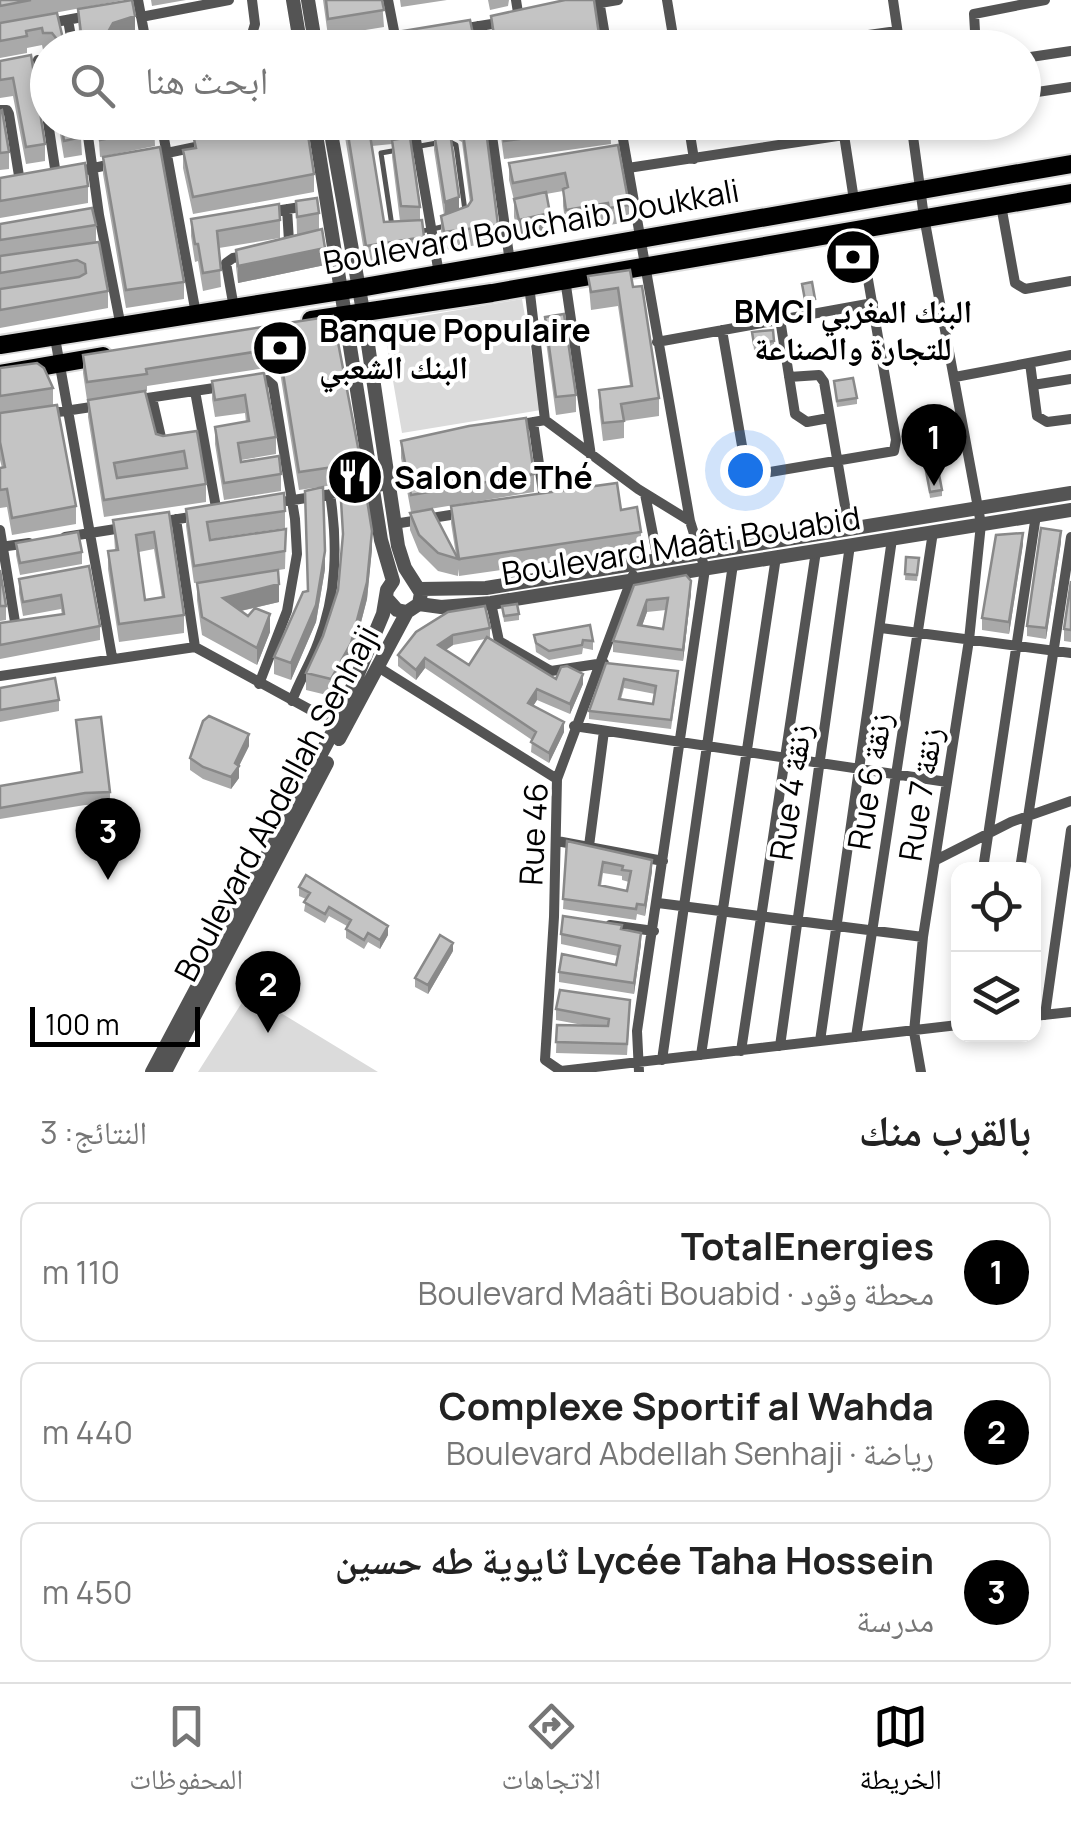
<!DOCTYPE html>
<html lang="ar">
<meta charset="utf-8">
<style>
body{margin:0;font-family:Manrope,"Noto Naskh Arabic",sans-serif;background:#f6f6f6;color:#222;direction:rtl}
.controls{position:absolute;right:30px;bottom:30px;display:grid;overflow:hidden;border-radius:20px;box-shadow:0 5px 15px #0003}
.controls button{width:90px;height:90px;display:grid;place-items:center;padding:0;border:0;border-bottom:2px solid #e0e0e0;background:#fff;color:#222;font:50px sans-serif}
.scale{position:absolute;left:30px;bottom:25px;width:170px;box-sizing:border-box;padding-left:10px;border:5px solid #000;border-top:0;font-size:28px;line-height:35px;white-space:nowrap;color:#000;-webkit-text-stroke:8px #fff;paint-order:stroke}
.you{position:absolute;left:745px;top:470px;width:35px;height:35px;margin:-25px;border:8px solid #fff;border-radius:50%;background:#1a73e8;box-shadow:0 0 0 15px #1a73e833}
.badge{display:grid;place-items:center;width:65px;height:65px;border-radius:50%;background:#000;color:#fff;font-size:32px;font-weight:700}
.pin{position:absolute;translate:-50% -82px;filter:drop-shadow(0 2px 5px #0008)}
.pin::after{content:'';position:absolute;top:52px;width:35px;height:30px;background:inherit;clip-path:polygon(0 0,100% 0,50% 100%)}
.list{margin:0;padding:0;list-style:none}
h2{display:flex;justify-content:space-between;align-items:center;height:130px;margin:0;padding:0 40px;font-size:42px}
h2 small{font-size:32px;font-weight:400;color:#767676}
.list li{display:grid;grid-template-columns:65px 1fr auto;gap:30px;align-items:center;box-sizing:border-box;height:140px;margin:0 20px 20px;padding:0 20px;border:2px solid #e0e0e0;border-radius:20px}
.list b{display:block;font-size:38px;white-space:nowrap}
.list p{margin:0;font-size:32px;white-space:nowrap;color:#767676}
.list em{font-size:32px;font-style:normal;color:#767676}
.icon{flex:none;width:55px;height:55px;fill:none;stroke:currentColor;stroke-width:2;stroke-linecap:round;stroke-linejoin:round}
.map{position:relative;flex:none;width:1071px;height:1072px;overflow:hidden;direction:ltr}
.search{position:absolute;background:#fff;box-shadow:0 5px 15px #0003;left:30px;right:30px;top:30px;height:110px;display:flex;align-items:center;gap:25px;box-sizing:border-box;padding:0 35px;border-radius:55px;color:#767676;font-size:38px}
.sheet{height:610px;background:#fff}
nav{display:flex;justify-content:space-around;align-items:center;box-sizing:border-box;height:140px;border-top:2px solid #e0e0e0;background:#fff;font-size:28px;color:#767676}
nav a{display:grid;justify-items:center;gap:5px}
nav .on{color:#000}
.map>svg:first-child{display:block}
</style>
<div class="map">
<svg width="1071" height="1072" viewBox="0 0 1071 1072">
<rect width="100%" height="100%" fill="#fff"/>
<path fill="#dbdbdb" d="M522,299L541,410L402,433L383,323Z
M248,993L378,1072H198Z"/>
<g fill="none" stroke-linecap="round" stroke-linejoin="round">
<g stroke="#dbdbdb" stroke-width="22">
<path id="primary" d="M311,320L492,293L1071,193
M0,345L359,288L1071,164
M0,374L103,356"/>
</g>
<path stroke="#545454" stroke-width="5" d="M448,141L456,145L466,218C448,226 409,239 392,226L381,153Z"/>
<path stroke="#545454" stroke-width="10" d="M138,0L147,48
M388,0L396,41
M516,0L519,19
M599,0L607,48
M667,0L675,48
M893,0L900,48
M600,3L618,0
M141,17L229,0
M68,20L73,48
M50,23L88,16
M478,26L480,48
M461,29L504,22
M202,48L252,34L255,24L252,0
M776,48L897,31
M976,48L974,14L1045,0
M1024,58L1071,51
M38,60L48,119
M1024,94L1071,87
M0,110H7L9,114L20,182
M48,122L56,175
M86,122L99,215L121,327
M161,122L196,314
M413,122L439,274
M490,122L510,262
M620,122L690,521
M688,122L694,159
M842,122L854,200
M911,122L924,217L981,524L969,640L923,937L914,1032L921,1072
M326,131L377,122
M231,140L238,133L237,122
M148,157L205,145
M628,168L844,135
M75,172L117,163
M1001,205L1015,283L1025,289L1071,281
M269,212L307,206
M286,247L289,241L287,209
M565,279L591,456
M529,285L545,420
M234,308L226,263L233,258L245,256
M780,319L795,414L807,422L829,418
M722,330L746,469L758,474L894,451L896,440L859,228
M55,338L112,657
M657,342L873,303
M1030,363L1037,416L1047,422L1071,419
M789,377L819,375L824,382L849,529
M955,377L1071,355
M253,382L267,380L273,385L295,519L297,554L287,611L259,684
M1033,385L1071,379
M195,391L217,513
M152,398L163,446
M134,400L221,387
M45,414L98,406
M533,422L544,499
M517,425L545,420L638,489L690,521L705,569L637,1031L639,1072
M645,494L658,560
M287,501L389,485
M176,519L195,647
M159,522L197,516
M394,524L463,513
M0,530L16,628
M65,537L122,528
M0,547L29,543
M633,575L557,779L554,917L545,1060L561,1071L958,1025
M491,603L499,641L551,671L604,663
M881,628L1071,653
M378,667L557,779
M0,676L195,647L340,726
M292,701C299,681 311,663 318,643C337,594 338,545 330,494
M574,726L947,782
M557,841L663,861
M589,846L604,731
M936,860L1011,822L1071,801
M983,869L1036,515
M1020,869L1071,537
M658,903L923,937
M610,925L654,931
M1045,1015L1071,830
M1034,1016L1071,1012
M856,1037L933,532
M820,1041L892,539
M780,1046L850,545
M741,1051L816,551
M701,1055L776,557
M662,1060L733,564"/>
<path stroke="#545454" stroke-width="14" d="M293,0L301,48
M308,0L316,48
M329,122L363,311L398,546L405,568L421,593L419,604L407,612L397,610L388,600
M420,589L486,588L1071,493
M419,604L441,607L491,603L1071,510
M339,739L407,612
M152,1072L337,724L383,614L387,590L393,581L381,540L314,122
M165,1072L327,763"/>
<use href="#primary" stroke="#000" stroke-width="18"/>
</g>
<path fill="#a9a9a9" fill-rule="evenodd" d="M0,0H124L0,23L57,13L63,39H74L79,35L78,9L135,33L116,39L141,48H48V50H43L42,45L27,48V53L0,58Z
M151,0H186L152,6Z
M323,0H382L384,27L328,36Z
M400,0H447L401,7Z
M488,0H509L508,6L490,10Z
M562,0H594L601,48H493L491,16L563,1Z
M470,20L476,48H336V42Z
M31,55L45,144V161L26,164L13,96L0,98V61Z
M0,111L9,152V169L0,170Z
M58,122H80L82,155L64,158Z
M94,122H154L155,146L100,157L98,126L106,124L95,126Z
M207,122H229V126L208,130Z
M247,122H306L314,174V192L193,214L183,168V150L194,148V139L234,131L247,125Z
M345,122H407L408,137L420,207V220L424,237V255L366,264L345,137ZM392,144V157L400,221L384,222L372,146Z
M428,122H485L498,225V242L444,250L441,233V216L444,215L434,150V137L430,138ZM451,136L462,142L470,203L468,206L459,210Z
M499,122H610L611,144L504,159Z
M618,145L629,205V222L609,225L608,221L566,227L563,206V191L546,194L550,231L519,238L514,217V200L509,180V163Z
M103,157L184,282V299L126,308L103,174Z
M0,178L88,186V203L0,218Z
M296,201L319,213V230L325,265L238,283L236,267V250L297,234Z
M191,219L280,220V238L219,248L221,287L203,291L198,261L195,262L191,236Z
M96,225V243L99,242L108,291V308L0,328V240Z
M844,248L857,264V270L847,272Z
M588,276L633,287L659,398V416L624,421V438L603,441L599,408V390L630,386L618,306L591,310Z
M802,284L815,299V305L805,306Z
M333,316L361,463V481L299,490L279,366L147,386V391L87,400L83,373V355Z
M545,317L576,395V412L556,415L545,334Z
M752,332L774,341V347L754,350Z
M0,368L53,388V405L76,506V524L12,535L7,507L0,508V468H2L0,460Z
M264,373L276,437V454L241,460V462L281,474V491L224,500L215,444V427L246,422L245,413L215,417L212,399V381Z
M834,381L857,398V404L837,407Z
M88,400L163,436L197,431L206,484V502L104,517L88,417Z
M401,441L534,474V492L411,512L401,458Z
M926,471L942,490V496L930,498Z
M340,484L372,549L367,599L351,661L331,696L306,690V673L323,636L338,590L343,541Z
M451,506L621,510L641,532V550L459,576L458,569V576L438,571L419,552L410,530V513L456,555L451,523Z
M186,509L285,511V528L210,539L286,529L285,569L194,583L186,526Z
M169,512L184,615V633L119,642L108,569V551L115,550L113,520ZM154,549L162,598L145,600L139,552Z
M1061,542L1046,639L1027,636V626Z
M16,543L82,552V564L20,575L16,555Z
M1023,544L1009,634L982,630V618Z
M906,557L919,564L917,581L905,580Z
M89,566L100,626V640L0,659V623L62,615L61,609L23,616L19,593V579Z
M325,569L316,622L291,680L274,674V657L308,591Z
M0,570L6,606V620L0,621Z
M1071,581V642L1064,641V629Z
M197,583L279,602L241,611L270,632L257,665L202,635L197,600Z
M634,585L691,593L683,661L613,652V641ZM666,610L663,629L642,626L647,612Z
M502,606L519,614V620L504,622Z
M490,628V638L556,679L583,684L570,714L537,700L533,706L564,732L549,763L531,752L532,740L425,668L416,680L398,666V655L416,632ZM485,639L469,665L446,650L453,645Z
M534,635L593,641V650L583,648L582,654L549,660L536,652Z
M606,663L678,679L671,729L589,719V711ZM624,688L655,694L653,704L621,699Z
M0,688L59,700V711L0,722Z
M76,720L110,792V804L85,805L0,819V786L81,773Z
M249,746L239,766V778L231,789L203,779L190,770V758Z
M567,841L652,871L645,916L637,914L636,920L563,909ZM603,873L622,876V880L629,882L627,891L601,886Z
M299,887L388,935L380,949L368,942L364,949L346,938V929L347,926L329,916L325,923L304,911L306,899L299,896Z
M622,929L641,944L634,994L559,982V972L616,965L618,956L561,944V934Z
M453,951L428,994L415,987V978Z
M556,1009L630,1011L627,1055L556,1053L557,1025L588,1026L556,1020Z"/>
<path fill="#898989" d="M135,16V33L113,40L108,32L113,23Z
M459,197V214L445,219V202Z
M550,213V231L519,238V220Z
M325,248V265L238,283V266Z
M372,531V549L367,599L351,661L331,696V679Z
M1061,531V542L1046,639V628Z
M1023,533V544L1009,634V622Z
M325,551V569L316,622L291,680V663Z
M691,581V593L683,661V650Z
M279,584V602L223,615V598Z
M647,600V612L638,637V625Z
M270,614V632L257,665V648Z
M453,635V645L438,655V645Z
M425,658V668L416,680V670Z
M583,674V684L570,714V704Z
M537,689V700L528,714V703Z
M564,722V732L549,763V753Z
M249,734V746L239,766V778L231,789V777L235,763Z
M652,860V871L645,916V905Z
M388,926V935L380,949V940Z
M641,933V944L634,994V983Z
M453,943V951L428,994V985Z"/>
<path fill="#c4c4c4" stroke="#898989" stroke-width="2.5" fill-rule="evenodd" d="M0,0H31L0,6Z
M132,0L135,16L113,23L108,32L116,39L138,33L141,48H52L54,47L56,38L52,33H43L42,28L26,31L27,36L0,41V23L57,13L63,39H74L81,33L78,9Z
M326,0H382L384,10L328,19Z
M565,0H594L601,48H496L491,16Z
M470,20L476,48H460L458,36L388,48H337L336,42Z
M31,55L45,144L26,147L13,78L0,80V61Z
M2,110L9,152L0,153V111Z
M61,122H80L82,137L64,141Z
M110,122H154L155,129L100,140L98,126Z
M250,122H306L314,174L193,197L183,150L196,148L194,139L234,131L250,124Z
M346,122H407L408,125L369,129L384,222L422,220L424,237L366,246Z
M457,122H485L498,225L444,232L441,216L468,206L472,200L462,125Z
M502,122H610L611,127L504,141Z
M447,130L450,132L459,197L445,202L434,132Z
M410,137L420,207L401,206L392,140Z
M618,145L629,205L609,208L608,203L566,210L563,189L568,187L565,173L513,183L509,163Z
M160,147L184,282L126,290L103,157Z
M85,163L88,186L0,201V178Z
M546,192L550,213L519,220L514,199Z
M317,198L319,213L297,217L296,201Z
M279,204L280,220L217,231L221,270L203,273L198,244H195L191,219Z
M92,208L96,225L0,240V224Z
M322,229L325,248L238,266L236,250Z
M99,242L108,291L0,310V289L79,277L86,273L85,264L77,260L0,273V256Z
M854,246L857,264L847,266L844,248Z
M630,270L633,287L642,286L659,398L621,404L624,421L603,423L599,390L632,386L618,288L591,292L588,276Z
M812,282L815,299L805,300L802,284Z
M564,314L576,395L556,397L545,317Z
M333,316L361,463L299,472L279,348L146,369L147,374L87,382L83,355Z
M773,330L774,341L754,344L752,332Z
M37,363L44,368L53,388L0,396V368Z
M264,373L276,437L238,443L241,462L279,456L281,474L224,483L215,427L249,421L245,395L215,400L212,381Z
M853,378L857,398L837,401L834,381Z
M145,391L156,434L163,436L197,431L206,484L104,500L88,400ZM184,451L187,468L117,478L114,463Z
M57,405L76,506L12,518L7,489L0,490V468L5,467L0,442V413Z
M526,418L534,474L411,495L401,441L469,426Z
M938,469L942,490L930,492L926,471Z
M364,481L372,531L367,582L351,643L331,679L306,673L323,636L338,590L343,534L340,484Z
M617,483L621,510L637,507L641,532L459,559L451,506Z
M323,487L325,551L316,605L291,663L274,657L303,592L308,591L305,491Z
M284,493L285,511L207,522L210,540L286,529L285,551L194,566L186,509Z
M432,509L458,559L438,553L419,535L410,513Z
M169,512L184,615L119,624L108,551L118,550L113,520ZM154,532L164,597L145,600L136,535Z
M1041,528L1061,531L1046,628L1027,626Z
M78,532L82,552L20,563L16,543Z
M1023,533L1009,622L982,618L996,535Z
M906,557L919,558L917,575L905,574Z
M89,566L100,626L0,645V623L64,614L61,595L23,602L19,579Z
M0,570L6,606H0Z
M278,570L279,584L223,598L248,616L255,608L270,614L257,648L202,617L197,583Z
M686,575L691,581L683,650L613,641L634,585ZM668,598L663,629L638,625L647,600Z
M1071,581V630L1064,629Z
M517,604L519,614L504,616L502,606Z
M485,606L490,628L453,635L438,645L469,665L487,637L556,679L561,667L567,666L583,674L570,704L537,689L528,703L564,722L549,753L531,742L536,732L425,658L416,670L398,655L416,632L448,612Z
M590,625L593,641L583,640L582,645L549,651L536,643L534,635Z
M606,663L678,671L671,720L589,711ZM624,679L656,686L653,704L619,699Z
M55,678L59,700L0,710V688Z
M209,716L249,734L235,763L239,766L231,777L203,767L190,758L203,721Z
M101,717L110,792L85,793L0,808V786L82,772L76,720Z
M567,841L652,860L645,905L637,904L636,909L563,899ZM603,862L623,866L622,870L631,871L627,891L599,885Z
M306,875L388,926L380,940L368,933L364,940L346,929L351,920L329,907L325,914L304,902L310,893L299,887Z
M563,916L622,925L621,929L641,933L634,983L559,972L562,954L616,965L620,946L561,934Z
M440,935L453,943L428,985L415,978Z
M560,990L630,1000L627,1044L556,1042L557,1025L608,1026L609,1019L556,1009Z"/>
<defs>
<g id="bank-disc" transform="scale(2.875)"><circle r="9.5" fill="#000" stroke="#fff"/><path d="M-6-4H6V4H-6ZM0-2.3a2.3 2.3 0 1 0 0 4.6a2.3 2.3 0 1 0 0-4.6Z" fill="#fff"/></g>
<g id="restaurant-disc" transform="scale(2.875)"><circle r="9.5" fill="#000" stroke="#fff"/><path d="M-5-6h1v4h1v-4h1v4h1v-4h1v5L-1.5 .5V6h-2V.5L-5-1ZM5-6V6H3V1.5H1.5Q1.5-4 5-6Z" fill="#fff"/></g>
</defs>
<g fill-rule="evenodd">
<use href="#bank-disc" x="853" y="257"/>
<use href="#bank-disc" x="280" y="348"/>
<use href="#restaurant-disc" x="355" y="477"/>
</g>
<g text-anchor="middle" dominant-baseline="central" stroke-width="8" stroke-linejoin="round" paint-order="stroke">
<g font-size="32" fill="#000" stroke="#fff">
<text transform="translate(531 226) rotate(-10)">Boulevard Bouchaib Doukkali</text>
<text transform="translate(681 545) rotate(-9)">Boulevard Maâti Bouabid</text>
<text transform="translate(869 781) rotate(-81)">Rue 6 زنقة</text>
<text transform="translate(790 792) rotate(-82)">Rue 4 زنقة</text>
<text transform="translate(920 794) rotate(-81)">Rue 7 زنقة</text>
<text transform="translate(276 803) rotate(-62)">Boulevard Abdellah Senhaji</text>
<text transform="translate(533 834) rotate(-87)">Rue 46</text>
</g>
<g font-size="32" font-weight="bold" fill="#000" stroke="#fff" text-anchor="start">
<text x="853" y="311" text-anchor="middle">BMCI البنك المغربي<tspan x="853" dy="37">للتجارة والصناعة</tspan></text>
<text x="319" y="330">Banque Populaire<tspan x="319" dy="37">البنك الشعبي</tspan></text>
<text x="394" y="477">Salon de Thé</text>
</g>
</g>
</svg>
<div class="controls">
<button><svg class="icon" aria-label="locate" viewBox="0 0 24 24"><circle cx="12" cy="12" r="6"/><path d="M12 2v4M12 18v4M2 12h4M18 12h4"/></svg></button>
<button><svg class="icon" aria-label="layers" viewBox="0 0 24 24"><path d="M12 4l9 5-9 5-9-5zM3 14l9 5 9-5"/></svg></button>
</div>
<div class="scale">100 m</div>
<div class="you"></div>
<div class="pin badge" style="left:934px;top:486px">1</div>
<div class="pin badge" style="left:268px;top:1033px">2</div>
<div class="pin badge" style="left:108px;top:880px">3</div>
<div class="search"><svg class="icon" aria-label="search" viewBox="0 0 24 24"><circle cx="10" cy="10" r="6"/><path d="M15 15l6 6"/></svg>ابحث هنا</div>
</div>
<section class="sheet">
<h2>بالقرب منك<small>النتائج: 3</small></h2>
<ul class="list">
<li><span class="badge">1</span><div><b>TotalEnergies</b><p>محطة وقود · Boulevard Maâti Bouabid</p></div><em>110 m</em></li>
<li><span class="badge">2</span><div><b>Complexe Sportif al Wahda</b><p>رياضة · Boulevard Abdellah Senhaji</p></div><em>440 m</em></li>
<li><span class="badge">3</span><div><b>Lycée Taha Hossein ثايوية طه حسين</b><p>مدرسة</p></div><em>450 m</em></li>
</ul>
</section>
<nav>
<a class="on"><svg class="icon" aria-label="map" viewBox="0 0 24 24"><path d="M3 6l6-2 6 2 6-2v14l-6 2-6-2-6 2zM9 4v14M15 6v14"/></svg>الخريطة</a>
<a><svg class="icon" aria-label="directions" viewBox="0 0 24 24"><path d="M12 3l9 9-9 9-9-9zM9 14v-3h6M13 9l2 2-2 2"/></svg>الاتجاهات</a>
<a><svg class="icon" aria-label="saved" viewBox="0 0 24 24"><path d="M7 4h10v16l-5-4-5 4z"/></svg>المحفوظات</a>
</nav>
